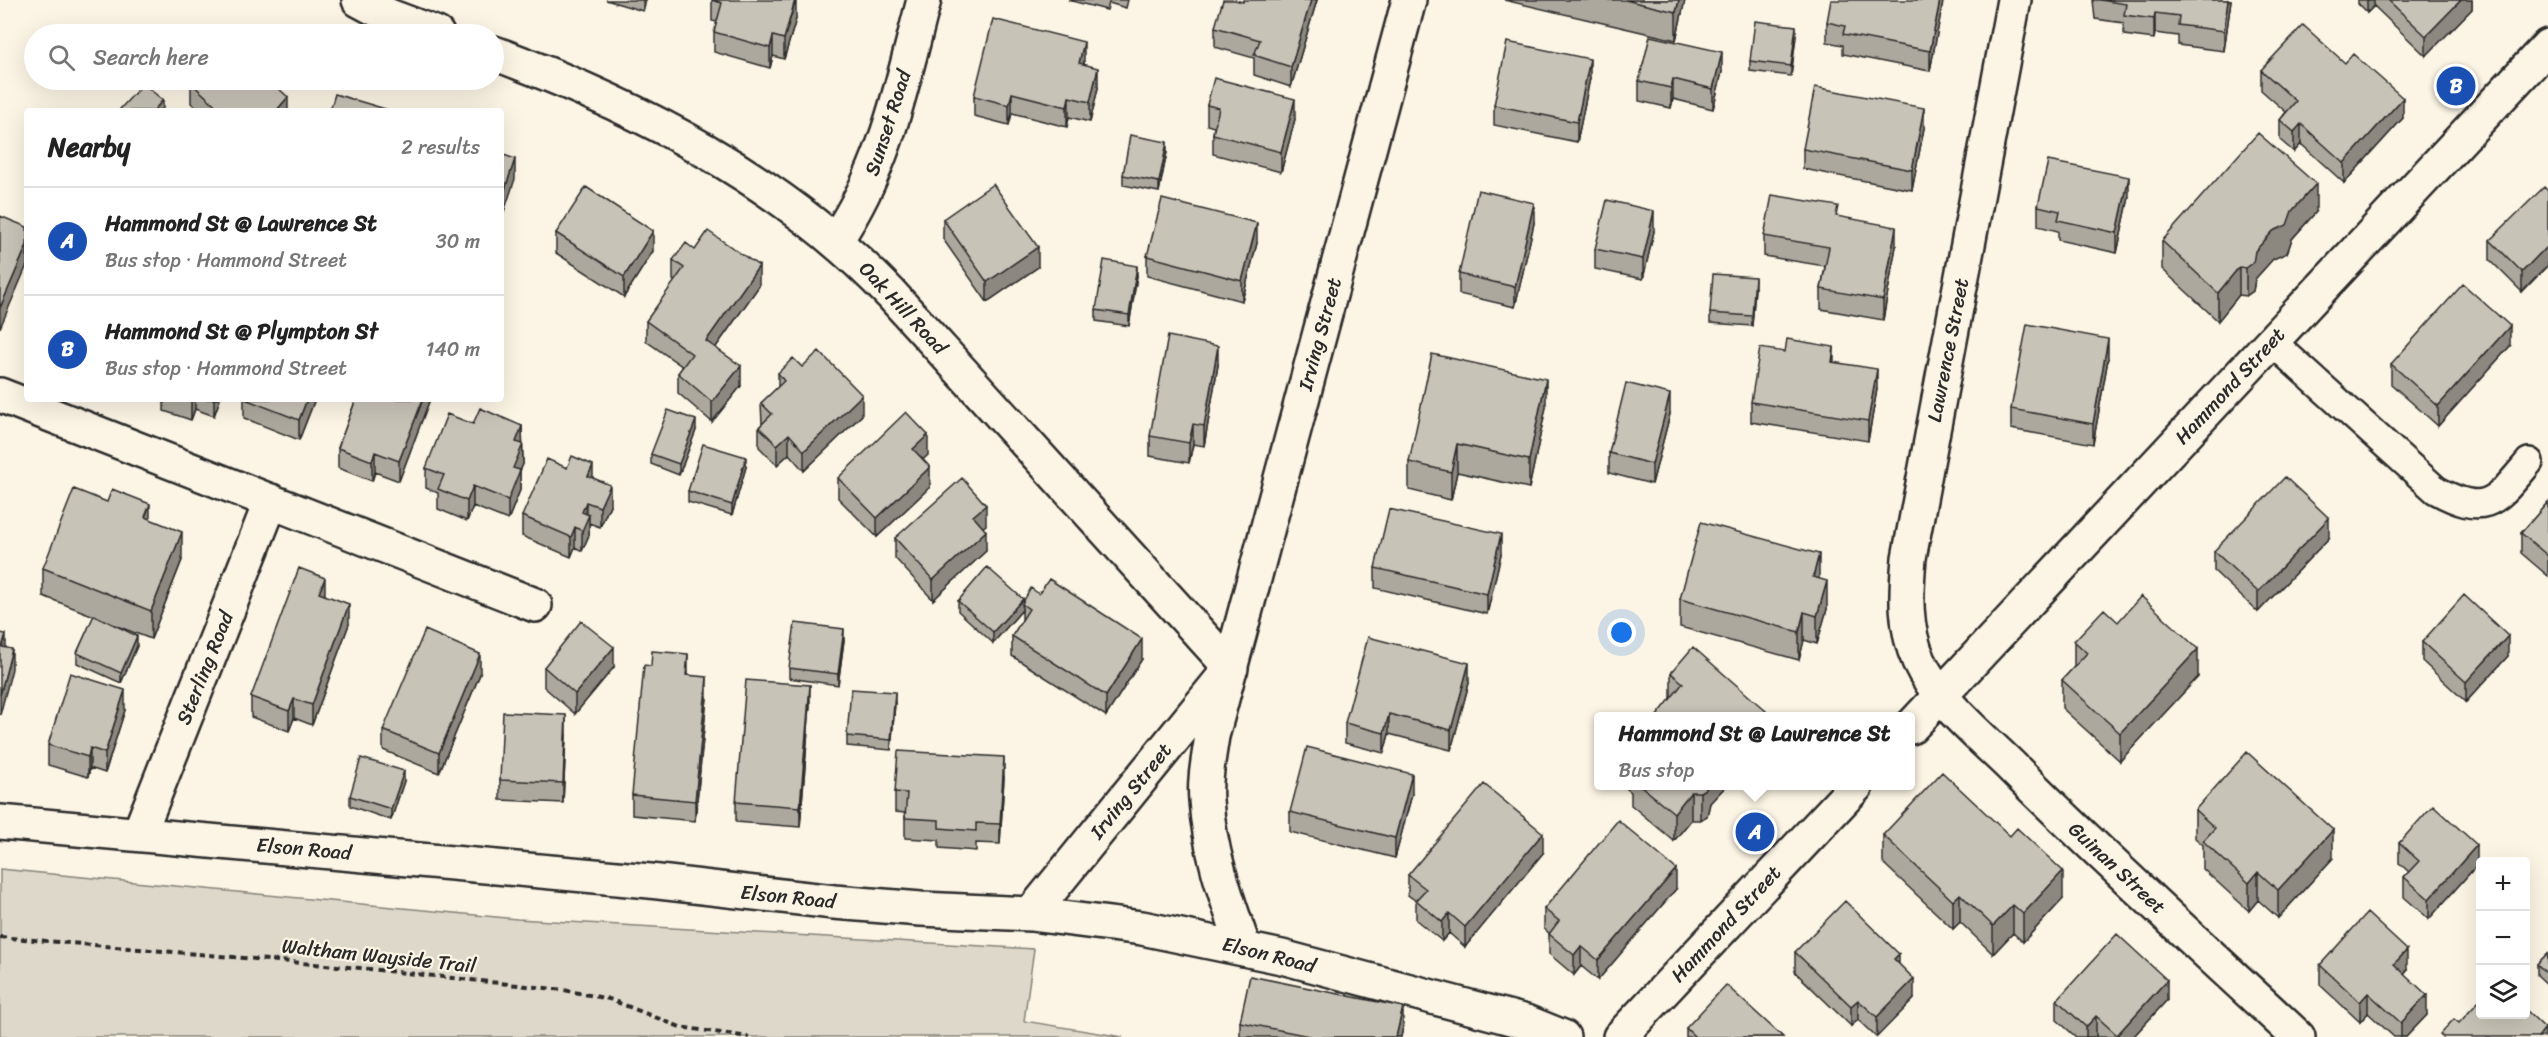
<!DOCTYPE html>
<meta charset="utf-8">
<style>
body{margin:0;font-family:Sriracha,sans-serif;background:#f2f2f2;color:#222}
.controls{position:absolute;right:18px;bottom:18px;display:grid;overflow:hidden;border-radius:6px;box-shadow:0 6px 24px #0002}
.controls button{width:54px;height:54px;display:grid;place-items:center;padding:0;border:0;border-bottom:2px solid #e0e0e0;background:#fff;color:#222;font:30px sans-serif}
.you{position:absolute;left:1622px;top:633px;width:21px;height:21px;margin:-15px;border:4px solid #fff;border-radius:50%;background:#1a73e8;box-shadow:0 0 0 9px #1a73e833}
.badge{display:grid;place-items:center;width:39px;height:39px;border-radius:50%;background:#2563eb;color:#fff;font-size:20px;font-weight:700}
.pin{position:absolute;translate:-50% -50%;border:3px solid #fff;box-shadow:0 2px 6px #0006}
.popup{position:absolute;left:1594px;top:712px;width:321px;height:78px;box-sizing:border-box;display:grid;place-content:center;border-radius:6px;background:#fff;filter:drop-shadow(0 2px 4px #0005);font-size:20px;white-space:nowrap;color:#767676}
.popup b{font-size:22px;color:#222}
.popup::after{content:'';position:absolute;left:50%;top:100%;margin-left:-12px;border:12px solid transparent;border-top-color:#fff}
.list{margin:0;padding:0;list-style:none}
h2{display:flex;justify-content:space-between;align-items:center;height:78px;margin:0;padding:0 24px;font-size:26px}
h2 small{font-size:20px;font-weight:400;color:#767676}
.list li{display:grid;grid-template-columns:39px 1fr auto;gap:18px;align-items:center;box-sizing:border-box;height:108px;padding:0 24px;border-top:2px solid #e0e0e0}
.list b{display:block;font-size:22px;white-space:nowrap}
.list p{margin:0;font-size:20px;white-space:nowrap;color:#767676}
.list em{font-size:20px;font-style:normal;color:#767676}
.icon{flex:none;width:33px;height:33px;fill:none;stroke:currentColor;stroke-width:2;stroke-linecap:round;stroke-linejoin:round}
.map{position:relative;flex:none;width:2548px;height:1037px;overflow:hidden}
.search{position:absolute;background:#fff;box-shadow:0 6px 24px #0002;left:24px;top:24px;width:480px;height:66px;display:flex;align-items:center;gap:15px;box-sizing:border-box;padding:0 21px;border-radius:33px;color:#767676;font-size:22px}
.panel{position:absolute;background:#fff;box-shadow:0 6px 24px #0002;left:24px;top:108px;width:480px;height:294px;border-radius:6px}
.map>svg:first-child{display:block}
</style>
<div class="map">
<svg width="2548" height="1037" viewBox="0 0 2548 1037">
<rect width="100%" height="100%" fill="#fcf5e5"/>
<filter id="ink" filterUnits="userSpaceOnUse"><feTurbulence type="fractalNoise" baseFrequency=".0167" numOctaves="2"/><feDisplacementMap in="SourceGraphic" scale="12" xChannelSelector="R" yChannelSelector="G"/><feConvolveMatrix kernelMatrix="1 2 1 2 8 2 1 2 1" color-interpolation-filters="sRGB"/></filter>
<g filter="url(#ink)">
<path fill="#ded8ca" stroke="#84827a" stroke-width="1.5" d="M0,869L517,919L1034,949L1024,1021L1123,1037H0Z"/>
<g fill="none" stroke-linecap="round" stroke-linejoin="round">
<g stroke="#2b2b2b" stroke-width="32">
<path id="service" d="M2271,341L2436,490C2487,518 2496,501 2529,462"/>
</g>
<g stroke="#2b2b2b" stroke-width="38">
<path id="minor" d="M359,0L389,16L437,34
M2014,0L1909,558C1906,593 1904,628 1919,661C1939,704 1982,737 2014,769C2106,861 2203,948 2298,1037
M494,53C639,107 782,180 891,294L1231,668
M836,240C887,164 901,87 924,0
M0,395L535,605
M0,822L650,881L834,902L921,909L1031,914L1142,928L1282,957L1526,1022L1563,1037
M139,834L271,501
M1031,914L1222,679
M1244,948C1227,900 1209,851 1206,800C1204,779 1209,757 1212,736L1409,0"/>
</g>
<g stroke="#2b2b2b" stroke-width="38">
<path id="tertiary" d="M1911,727L2548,46
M1620,1037L1856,786"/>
</g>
<path stroke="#2b2b2b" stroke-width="4" stroke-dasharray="6 4.5" stroke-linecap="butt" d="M0,937L360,968L564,990L609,999L680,1027L749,1037"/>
<use href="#service" stroke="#fcf5e5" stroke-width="27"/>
<use href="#minor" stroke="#fcf5e5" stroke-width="33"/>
<use href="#tertiary" stroke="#fcf5e5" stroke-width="33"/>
</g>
<path fill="#aca89d" stroke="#2b2b2b" stroke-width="1.5" d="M606,0H646L643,11Z
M712,0L796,19L784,59L773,56L770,68L714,52V32L717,22L712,21Z
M1068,0H1128L1126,8L1109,3L1107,10Z
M1317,0L1291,87L1254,75V58L1215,47V27L1243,2Z
M1504,0H1685L1676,40Z
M1943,0L1930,71L1843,54V45L1827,42V22Z
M2093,0H2231L2224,51L2178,45V36L2155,33L2154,39L2124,35V23L2095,19Z
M2358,0H2472V9L2426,56L2374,6L2367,13L2358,4Z
M1796,36L1791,76L1750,71V61Z
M1084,62V65L1098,88L1090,122L1069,117L1067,127L1012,113L1009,125L974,116V96Z
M2261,70L2403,118L2344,183L2301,144L2294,152L2280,140V120L2286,112L2261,90Z
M1722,72L1713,109L1673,99L1671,108L1639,101V81Z
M1590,78L1577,142L1494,125V105Z
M191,83L288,111H200L191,103Z
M1207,105L1295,119L1281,172L1213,154V134L1214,127L1207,125Z
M1924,128L1912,190L1803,169V149Z
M1167,152L1159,192L1123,185V175Z
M2548,191V265L2522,292L2490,260V240Z
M2129,197L2117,253L2058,240V231L2038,226V206Z
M2316,212L2292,239L2287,253L2273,259L2255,279L2253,291L2246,296L2239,295L2218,321L2162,269V241Z
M1838,217L1896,246L1883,320L1821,309V289L1825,266L1764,256V236Z
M943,219L1038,267L987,302L943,239Z
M1534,223L1515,307L1459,294V274Z
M1654,231L1643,279L1595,269V249Z
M556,233L653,251L624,297L556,253Z
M1257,243L1242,301L1147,276V256Z
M695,250L759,286L716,347L741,386L712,422L678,393V373L683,367L646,341V321L675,282L673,280V260Z
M1137,276L1129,326L1096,321V310Z
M1755,288L1752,326L1710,323V313Z
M2510,346L2438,426L2391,384V364Z
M2108,359L2093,444L2011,429V409Z
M1218,365L1204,446L1193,444L1189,463L1150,456V436Z
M802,367L862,415L804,471L789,454L777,465L759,447V427L762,424L761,403L778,387V373Z
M1877,389L1868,441L1751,422V402Z
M164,399H220L214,416L195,409L191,420L164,411Z
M244,399H315L299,440L244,418Z
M356,399H430L399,481L375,472L372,481L338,468V448Z
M1546,407L1529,488L1457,472L1451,500L1409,490V462Z
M1670,414L1652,484L1609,473V453Z
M473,424L522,426L523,464L520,471V490L508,520L473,506L467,521L438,509V493L426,488V468Z
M696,430L679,475L651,464V454Z
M928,455L923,459L930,487L877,537L838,498V478Z
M746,467L732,515L688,502V491Z
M593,478L610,505L600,527L589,523V535L582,551L575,547L571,557L522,536V516Z
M2548,502V576L2521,553V533Z
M150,519L182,560L151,639L109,623L137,646L121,683L77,663V653L94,616L43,596V568Z
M986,525L983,527L986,551L933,600L895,558V538Z
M2329,538L2258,612L2214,571V551Z
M1501,554L1487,614L1375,588V568Z
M1819,579L1827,609L1817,644L1804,640L1799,660L1680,627V599Z
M1039,594L1142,659L1106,716L1012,656V636L1022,621V610L993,643L958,611V601L1023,603Z
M325,595L349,624L312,725L294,718L289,731L251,717V697Z
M2118,622L2198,677L2120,761L2062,708V680L2074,667V641Z
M844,640L838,685L789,678V668Z
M2422,642L2508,656L2466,702L2422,661Z
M544,667H614L575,714L544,687Z
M1671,673L1766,717L1671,699Z
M480,674L439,773L383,750V730Z
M688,675L707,697L695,821L632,815V795Z
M1469,683L1451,750L1389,734L1384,753L1345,743V723Z
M895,703L891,750L847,746V736Z
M810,705L800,827L736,822V802Z
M125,710L105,773L90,768L88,777L48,765V745Z
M566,735L563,803L500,800V780Z
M1004,777L1000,844L976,843V851L939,848V840L905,838V813L895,812V792Z
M404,781L391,820L350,806V796Z
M1623,786H1726L1710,803L1707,816L1700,820H1691L1674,841L1631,805V792Z
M1412,794L1395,858L1290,832V812Z
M2195,810L2333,858L2278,918L2258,900L2249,911L2203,869V845L2195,838Z
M1883,835L2063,899L2023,942L2013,933L1993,954L1960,922L1953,929L1883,863Z
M2399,843L2477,865L2429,919L2404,897V877L2409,872L2399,863Z
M1543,853L1465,947L1449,933L1442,941L1416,920V901L1408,895V875Z
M1676,889L1598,980L1581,966L1574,975L1549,954V933L1544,929V909Z
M1795,952L1899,965L1914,999L1876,1037L1858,1020L1851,1026L1795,972Z
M2548,953V985L2537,975V964Z
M2320,965L2407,970L2404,974L2427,1015L2406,1037H2394L2368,1013L2360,1022L2320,985Z
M2057,1000H2167L2133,1037H2098L2096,1036L2095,1037H2076L2057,1020Z
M1240,1022L1403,1027L1401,1037H1240Z
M1686,1028L1783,1037H1686Z"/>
<path fill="#8c8880" stroke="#2b2b2b" stroke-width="1.5" d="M643,0H646L643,11Z
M796,0V19L784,59V39Z
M1311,0H1317L1291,87V67Z
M1679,0H1685L1676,40V12Z
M1940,0H1943V2L1930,71V51Z
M2228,0H2231L2224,51V31Z
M2367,0H2374V6L2367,13Z
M2461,0H2472V9L2426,56V36Z
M2155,13V33L2154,39V19Z
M1796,26V36L1791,76V66Z
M773,36V56L770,68V48Z
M1084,42V62L1079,83V63Z
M1722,52V72L1713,109V89Z
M1590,59V78L1577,142V122Z
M1098,68V88L1090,122V102Z
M1673,79V99L1671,108V88Z
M1012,93V113L1009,125V105Z
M288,97V111H276Z
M1069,97V117L1067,127V107Z
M2403,98V118L2344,183V163Z
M1295,99V119L1281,172V152Z
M163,100V110L153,111Z
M1924,108V128L1912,190V170Z
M2301,124V144L2294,152V132Z
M1167,142V152L1159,192V182Z
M515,159V179L501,221V201Z
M2129,177V197L2117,253V233Z
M2316,184V212L2292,239L2287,253L2273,259L2255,279L2253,291L2246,296V268L2255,251Z
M1534,203V223L1515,307V287Z
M1654,211V231L1643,279V259Z
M1257,223V243L1242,301V281Z
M1896,227V246L1883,320V300Z
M653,231V251L624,297V277Z
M27,245V265L0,328V308Z
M2548,245V265L2522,292V272Z
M1038,247V267L987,302V282Z
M759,266V286L706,361V341Z
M1137,266V276L1129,326V315Z
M2239,267V295L2218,321V293Z
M1755,277V288L1752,326V316Z
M2510,326V346L2438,426V406Z
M2108,339V359L2093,444V424Z
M1218,346V365L1204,446V426Z
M1834,347V367L1832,362Z
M741,366V386L712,422V402Z
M1877,369V389L1868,441V421Z
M1546,379V407L1529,488V460Z
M1670,394V414L1652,484V464Z
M862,395V415L804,471V451Z
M191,399H195V409L191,420Z
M214,399H220L214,416Z
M307,399H315L299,440V420Z
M423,399H430L399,481V461Z
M696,420V430L679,475V464Z
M1193,424V444L1189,463V443Z
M522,426L523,464L520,471V490L508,520V500L516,442Z
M789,434V454L777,465V445Z
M928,435V455L913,469V449Z
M1457,444V472L1451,500V472Z
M375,452V472L372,481V461Z
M746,457V467L732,515V505Z
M593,465V485L588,476Z
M930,467V487L877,537V518Z
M610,485V505L600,527V507Z
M473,486V506L467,521V501Z
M586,502V521L589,515V535L582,551V512Z
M150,504V532L145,517Z
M986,505V525L973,535V516Z
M2329,518V538L2258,612V592Z
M575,527V547L571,557V537Z
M986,531V551L933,600V580Z
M182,532V560L151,639V611Z
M1501,534V554L1487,614V594Z
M1819,554V582L1813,577Z
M325,578V598L319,593Z
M1827,581V609L1817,644V616Z
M1023,599L1022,610L993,643V632Z
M349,604V624L312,725V705Z
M1804,612V640L1799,660V632Z
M844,629V640L838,685V674Z
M6,634V654L2,647Z
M137,636V646L121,683V673Z
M2508,636V656L2466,702V682Z
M1142,639V659L1106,716V696Z
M614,647V667L575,714V694Z
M12,649V669L0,715V695Z
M2198,649V677L2120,761V733Z
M480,654V674L439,773V753Z
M688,654V674L686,695V675Z
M1469,663V683L1451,750V730Z
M707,677V697L695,821V801Z
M810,685V705L800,827V807Z
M125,690V710L105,773V753Z
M895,692V703L891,750V740Z
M294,699V718L289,731V711Z
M1389,714V734L1384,753V733Z
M566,715V735L563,803V783Z
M90,748V768L88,777V757Z
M1004,757V777L1000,844V824Z
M404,771V781L391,820V809Z
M1412,774V794L1395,858V838Z
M1707,786H1726L1710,803L1707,816L1700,820V792Z
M1691,792V820L1674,841V813Z
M2333,830V858L2278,918V890Z
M1543,833V853L1465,947V927Z
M2477,845V865L2429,919V899Z
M1676,869V889L1598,980V960Z
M2063,871V899L2023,942V914Z
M2258,872V900L2249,911V883Z
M1960,894V922L1953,929V901Z
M2013,905V933L1993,954V926Z
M1449,913V933L1442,941V922Z
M1581,946V966L1574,975V955Z
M2407,950V970L2394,984V964Z
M1899,954V974L1894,959Z
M1914,979V999L1877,1037V1017Z
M2167,980V1000L2133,1037H2117V1035Z
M2368,993V1013L2360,1022V1002Z
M2427,995V1015L2406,1037H2401V1023Z
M1858,1000V1020L1851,1026V1006Z
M1403,1007V1027L1401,1037H1396Z
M2096,1016V1036L2095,1037H2086V1027Z
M2545,1028V1037H2538Z"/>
<path fill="#c8c3b7" stroke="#2b2b2b" stroke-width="1.5" d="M712,0H795L784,39L773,36L770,48L714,32L722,3Z
M1223,0H1235L1243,2V0H1311L1291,67L1254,55L1260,40L1215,27Z
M1625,0H1679L1676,12Z
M1831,0H1940L1930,51L1843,34L1845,26L1827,22Z
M2100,0H2228L2224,31L2178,25L2179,16L2155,13L2154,19L2124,15L2126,4Z
M2388,0H2461L2426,36Z
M993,19L1084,42L1079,63L1098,68L1090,102L1069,97L1067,107L1012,93L1009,105L974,96Z
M1755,21L1796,26L1791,66L1750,61Z
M2303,25L2345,63L2353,54L2403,98L2344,163L2301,124L2294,132L2280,120L2296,101L2261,70Z
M1650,36L1722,52L1713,89L1673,79L1671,88L1639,81Z
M1507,42L1590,59L1577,122L1494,105Z
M1214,78L1295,99L1281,152L1213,134L1219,108L1207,105Z
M194,80H269L288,97L276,111H222L191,83Z
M143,84L163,100L153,111H123L120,109Z
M1815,87L1924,108L1912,170L1803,149Z
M335,94L392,111H330Z
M2258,133L2316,184L2292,211L2287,225L2273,231L2255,251L2253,263L2246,268L2239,267L2218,293L2162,241Z
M1130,135L1167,142L1159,182L1123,175Z
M501,154L515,159L501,201Z
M2048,161L2129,177L2117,233L2058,220L2060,211L2038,206Z
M993,184L1038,247L987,282L943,219Z
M586,187L653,231L624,277L556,233Z
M2544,187L2548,191V245L2522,272L2490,240Z
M1478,190L1534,203L1515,287L1459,274Z
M1772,195L1838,206L1836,216L1896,227L1883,300L1821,289L1829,247L1764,236Z
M1162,199L1257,223L1242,281L1147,256Z
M1607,200L1654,211L1643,259L1595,249Z
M0,216L27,227V245L0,308Z
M708,231L759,266L706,341L741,366L712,402L678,373L692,354L646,321L684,268L673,260L686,243L695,250Z
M1104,260L1137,266L1129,315L1096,310Z
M1713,274L1755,277L1752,316L1710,313Z
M2463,284L2510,326L2438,406L2391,364Z
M2027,324L2108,339L2093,424L2011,409Z
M1168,336L1218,346L1204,426L1193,424L1189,443L1150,436Z
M1787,339L1834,347L1832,362L1877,369L1868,421L1751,402L1760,348L1785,352Z
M819,351L862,395L804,451L789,434L777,445L759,427L772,414L761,403L784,381L778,373L793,358L802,367Z
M1432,354L1546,379L1529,460L1457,444L1451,472L1409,462Z
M1626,383L1670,394L1652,464L1609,453Z
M245,399H307L299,420Z
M356,399H423L399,461L375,452L372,461L338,448Z
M480,408L522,426L516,442L523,444L513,468L520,470L508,500L473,486L467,501L438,489L444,475L426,468L447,414L473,424Z
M668,410L696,420L679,464L651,454Z
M906,412L928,435L913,449L930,467L877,518L838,478Z
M703,444L746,457L732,505L688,491Z
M572,456L593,465L588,476L610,485L600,507L586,502L582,512L589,515L582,531L575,527L571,537L522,516L547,459L567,468Z
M2285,477L2329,518L2258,592L2214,551Z
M962,478L986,505L973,516L986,531L933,580L895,538Z
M74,489L107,502L112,489L150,504L145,517L182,532L151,611L43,568Z
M2548,502V556L2521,533Z
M1389,509L1501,534L1487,594L1375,568Z
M1701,522L1819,554L1813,577L1827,581L1817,616L1804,612L1799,632L1680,599Z
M987,567L1023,599L993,632L958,601Z
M299,568L325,578L319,593L349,604L312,705L294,699L289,711L251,697Z
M1049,579L1142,639L1106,696L1012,636L1029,609L1022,604L1031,588L1039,594Z
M2464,595L2508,636L2466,682L2422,642Z
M2141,596L2198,649L2120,733L2062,680L2087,653L2074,641L2104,609L2118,622Z
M94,615L137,636L121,673L77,653Z
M581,621L614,647L575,694L544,667Z
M795,623L844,629L838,674L789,668Z
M425,630L480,654L439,753L383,730Z
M0,633L6,634L2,647L12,649L0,695Z
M1368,637L1469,663L1451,730L1389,714L1384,733L1345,723Z
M1693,647L1766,711L1761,717H1656L1683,683L1671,673Z
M652,651L688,654L686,675L707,677L695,801L632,795L644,665L651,666Z
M70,673L125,690L105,753L90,748L88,757L48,745Z
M746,680L810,685L800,807L736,802Z
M851,689L895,692L891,740L847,736Z
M503,712L566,715L563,783L500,780Z
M1307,747L1412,774L1395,838L1290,812Z
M898,751L1004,757L1000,824L976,823V831L939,828V820L905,818L907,793L895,792Z
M2247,752L2333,830L2278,890L2258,872L2249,883L2203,841L2215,828L2195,810Z
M361,758L404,771L391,809L350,796Z
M1942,772L2010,836L2017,828L2063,871L2023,914L2013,905L1993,926L1960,894L1953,901L1883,835Z
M1484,784L1543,833L1465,927L1449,913L1442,922L1416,900L1426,889L1408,875Z
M1641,786H1707V788L1700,792H1691L1674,813Z
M2433,805L2477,845L2429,899L2404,877L2419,861L2399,843Z
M1618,820L1676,869L1598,960L1581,946L1574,955L1549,934L1559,921L1544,909Z
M1845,901L1899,954L1894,959L1914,979L1877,1017L1858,1000L1851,1006L1795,952Z
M2367,913L2407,950L2394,964L2427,995L2401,1023L2368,993L2360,1002L2320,965Z
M2117,934L2167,980L2117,1035L2096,1016L2086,1027L2057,1000Z
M2548,953V975L2537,964Z
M1250,976L1403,1007L1396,1037H1314L1240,1022Z
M1726,985L1783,1037H1695L1686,1028Z
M2481,999V1014H2526V1010L2545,1028L2538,1037H2443L2440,1034L2454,1019L2459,1023Z"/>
</g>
<g text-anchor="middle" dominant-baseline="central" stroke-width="4.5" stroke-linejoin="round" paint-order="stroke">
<g font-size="20" fill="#2b2b2b" stroke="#fcf5e5">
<text transform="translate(888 123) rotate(-72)">Sunset Road</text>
<text transform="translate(903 308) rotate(47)">Oak Hill Road</text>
<text transform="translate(1320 334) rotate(-75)">Irving Street</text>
<text transform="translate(1948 350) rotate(-79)">Lawrence Street</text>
<text transform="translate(2230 386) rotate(-47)">Hammond Street</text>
<text transform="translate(205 668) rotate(-68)">Sterling Road</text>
<text transform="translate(1131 791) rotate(-51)">Irving Street</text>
<text transform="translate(304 849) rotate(5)">Elson Road</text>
<text transform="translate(2117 868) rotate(43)">Guinan Street</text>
<text transform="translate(788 897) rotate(6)">Elson Road</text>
<text transform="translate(1726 924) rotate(-47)">Hammond Street</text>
<text transform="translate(1269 955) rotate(14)">Elson Road</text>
<text transform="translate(379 956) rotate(6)">Waltham Wayside Trail</text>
</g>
</g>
</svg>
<div class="controls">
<button>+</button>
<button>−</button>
<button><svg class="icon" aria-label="layers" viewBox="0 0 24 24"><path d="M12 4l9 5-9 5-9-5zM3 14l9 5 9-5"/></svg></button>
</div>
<div class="you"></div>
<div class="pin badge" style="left:1755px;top:832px;background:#1a4fb4">A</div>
<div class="popup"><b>Hammond St @ Lawrence St</b>Bus stop</div>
<div class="pin badge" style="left:2456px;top:86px;background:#1a4fb4">B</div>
<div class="search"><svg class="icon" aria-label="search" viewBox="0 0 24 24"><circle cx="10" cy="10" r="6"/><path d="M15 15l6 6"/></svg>Search here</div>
<section class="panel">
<h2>Nearby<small>2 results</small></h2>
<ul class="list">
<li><span class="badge" style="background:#1a4fb4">A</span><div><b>Hammond St @ Lawrence St</b><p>Bus stop · Hammond Street</p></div><em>30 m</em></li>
<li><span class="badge" style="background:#1a4fb4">B</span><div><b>Hammond St @ Plympton St</b><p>Bus stop · Hammond Street</p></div><em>140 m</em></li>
</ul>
</section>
</div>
